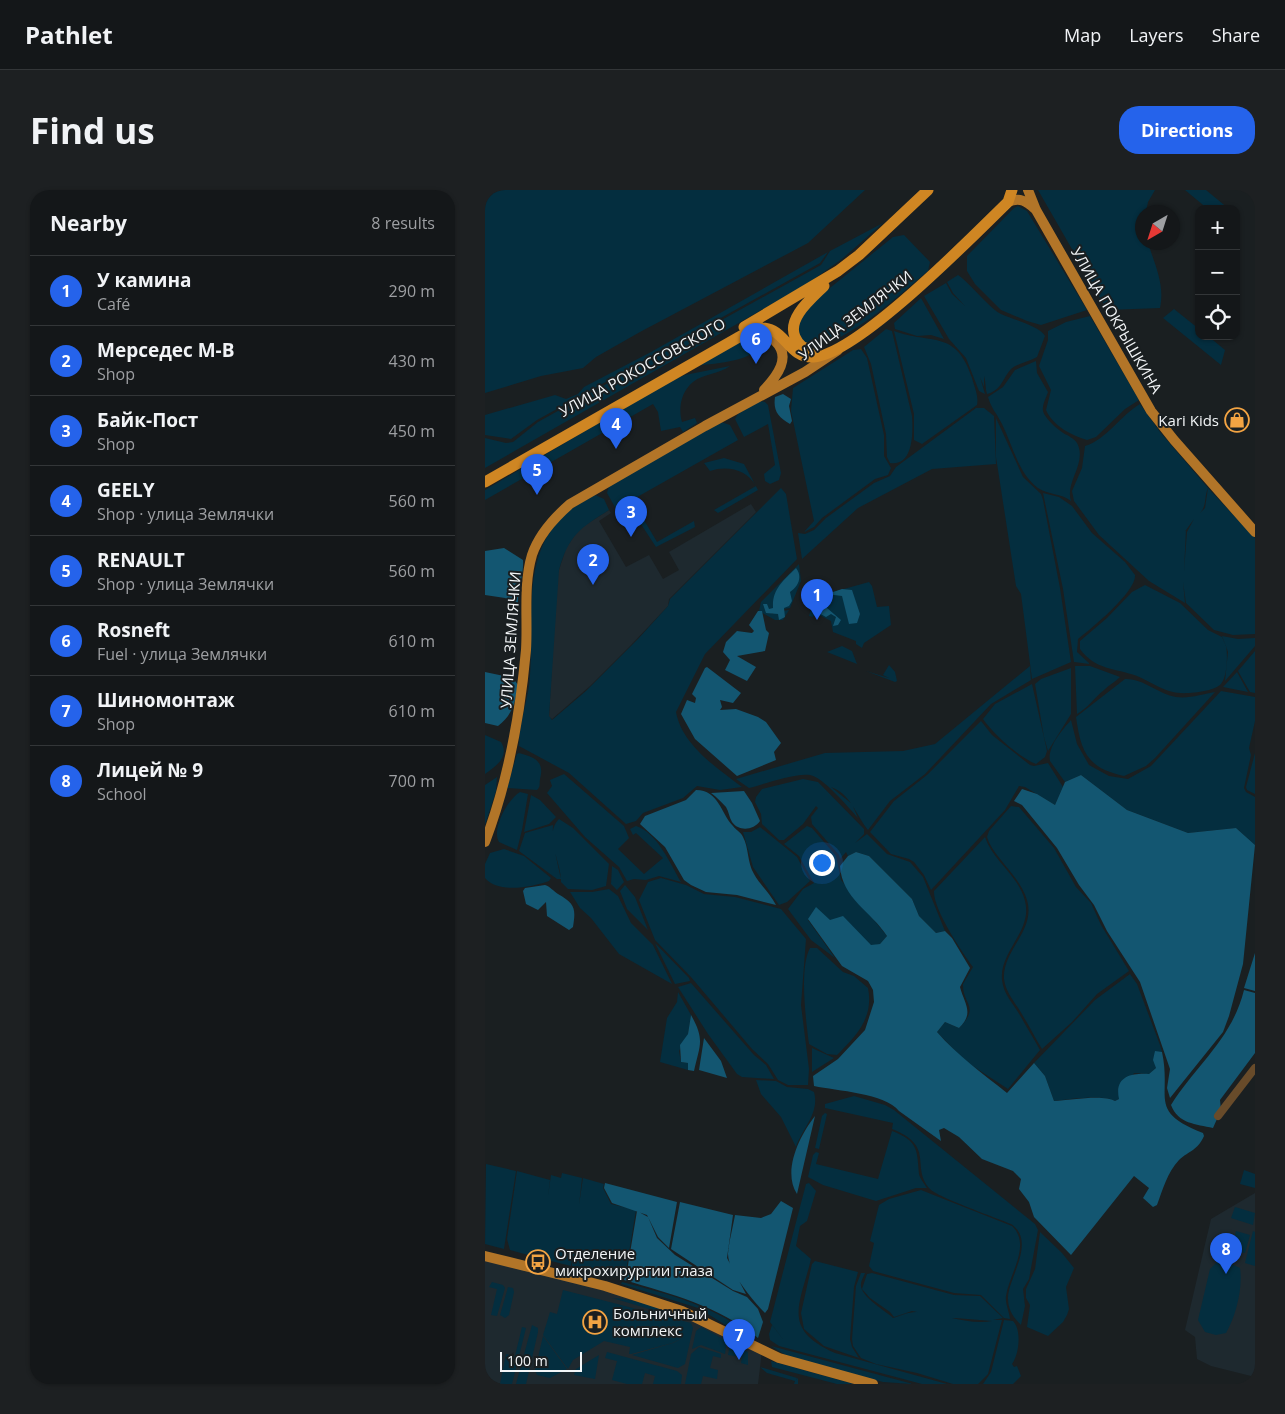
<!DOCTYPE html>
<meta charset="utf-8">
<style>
body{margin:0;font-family:"Open Sans",sans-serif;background:#1d2022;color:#f1f3f6}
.controls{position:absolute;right:15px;top:15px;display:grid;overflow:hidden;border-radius:10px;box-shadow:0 1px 4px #0004}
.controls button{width:45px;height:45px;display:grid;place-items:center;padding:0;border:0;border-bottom:1px solid #333638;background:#141719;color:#f1f3f6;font:25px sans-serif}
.compass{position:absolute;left:650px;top:15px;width:45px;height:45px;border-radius:50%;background:#141719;box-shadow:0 1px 4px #0004;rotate:219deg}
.scale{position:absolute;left:15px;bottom:12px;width:82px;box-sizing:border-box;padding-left:5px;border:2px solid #f2f5f7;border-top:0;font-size:14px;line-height:18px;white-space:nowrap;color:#f2f5f7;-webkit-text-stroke:4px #1a1f21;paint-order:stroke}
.you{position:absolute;left:336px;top:672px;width:18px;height:18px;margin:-12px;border:4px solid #fff;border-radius:50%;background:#1a73e8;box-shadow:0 0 0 8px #1a73e833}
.badge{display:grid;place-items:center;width:32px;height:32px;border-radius:50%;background:#2563eb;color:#fff;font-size:16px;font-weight:700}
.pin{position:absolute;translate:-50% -41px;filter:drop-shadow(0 1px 2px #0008)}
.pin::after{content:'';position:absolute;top:26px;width:18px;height:15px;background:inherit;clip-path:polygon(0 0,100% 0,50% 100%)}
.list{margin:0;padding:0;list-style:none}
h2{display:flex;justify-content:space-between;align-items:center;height:65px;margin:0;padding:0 20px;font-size:21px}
h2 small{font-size:16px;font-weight:400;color:#9d9fa2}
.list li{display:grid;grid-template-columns:32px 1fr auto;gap:15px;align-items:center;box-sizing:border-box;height:70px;padding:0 20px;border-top:1px solid #333638}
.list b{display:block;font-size:19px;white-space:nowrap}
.list p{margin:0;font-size:16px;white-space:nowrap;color:#9d9fa2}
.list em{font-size:16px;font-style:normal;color:#9d9fa2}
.icon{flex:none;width:28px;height:28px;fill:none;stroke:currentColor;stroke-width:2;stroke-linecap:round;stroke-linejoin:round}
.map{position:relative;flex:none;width:770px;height:1194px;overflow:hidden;border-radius:20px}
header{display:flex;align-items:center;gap:30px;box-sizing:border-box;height:70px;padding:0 25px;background:#141719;border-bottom:1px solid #333638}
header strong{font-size:24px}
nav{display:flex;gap:28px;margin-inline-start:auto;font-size:18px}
.intro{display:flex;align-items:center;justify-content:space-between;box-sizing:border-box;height:120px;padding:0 30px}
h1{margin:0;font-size:35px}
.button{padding:12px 22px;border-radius:20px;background:#2563eb;color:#fff;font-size:18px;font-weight:700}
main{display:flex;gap:30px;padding:0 30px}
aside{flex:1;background:#141719;border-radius:20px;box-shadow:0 1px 4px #0004}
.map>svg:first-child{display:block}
</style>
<header>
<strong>Pathlet</strong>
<nav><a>Map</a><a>Layers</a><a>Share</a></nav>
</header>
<div class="intro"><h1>Find us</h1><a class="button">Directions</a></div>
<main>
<aside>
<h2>Nearby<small>8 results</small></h2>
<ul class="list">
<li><span class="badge">1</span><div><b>У камина</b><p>Café</p></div><em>290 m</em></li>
<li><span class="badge">2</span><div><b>Мерседес M-B</b><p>Shop</p></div><em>430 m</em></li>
<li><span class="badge">3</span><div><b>Байк-Пост</b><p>Shop</p></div><em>450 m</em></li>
<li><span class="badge">4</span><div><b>GEELY</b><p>Shop · улица Землячки</p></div><em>560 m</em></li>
<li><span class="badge">5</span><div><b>RENAULT</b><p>Shop · улица Землячки</p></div><em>560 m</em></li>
<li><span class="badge">6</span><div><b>Rosneft</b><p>Fuel · улица Землячки</p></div><em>610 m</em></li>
<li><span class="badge">7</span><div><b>Шиномонтаж</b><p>Shop</p></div><em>610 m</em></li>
<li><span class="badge">8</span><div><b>Лицей № 9</b><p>School</p></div><em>700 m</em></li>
</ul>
</aside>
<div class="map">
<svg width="770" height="1194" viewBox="0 0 770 1194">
<rect width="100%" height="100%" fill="#1a1f21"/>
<path fill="#1e292f" d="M266,314L271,322L184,409L183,416L146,455L105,496L67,529L64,527L72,386L81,358L94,339L124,320L126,323L114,331L141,377L164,365L178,389L194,380L184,362Z
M770,1003V1187L726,1176L712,1169L710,1147L700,1140L726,1029Z
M0,1066L197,1121L277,1161L273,1194H0Z"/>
<path fill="#042e3f" d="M0,0H380L323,53L155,142L111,167L98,178L56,186L0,203Z
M553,0H670L663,12L661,22H658V52L663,53C670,75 680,95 675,118L622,120Z
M700,0H721L744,19H723Z
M533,16L542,21L602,120L556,135L542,131L516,120L490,94L482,81V66L529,18Z
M398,33L357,69L322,94L0,278V248L21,253L28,252L53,232L336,75L345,61Z
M419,45L445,72L443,81C416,103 353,164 319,154L312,144L316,125L330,110L408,47Z
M343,62L335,73L52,230L26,249L0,245V225L70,205L81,209L93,204L99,197L166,162Z
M473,85C486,94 505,119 516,124C527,129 556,137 560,146L552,167C544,172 533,173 526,179C517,189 517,200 502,204C500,198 501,192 499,186V197L495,187L500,204L494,201L481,168L464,149L439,106L461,93L467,104L480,116L468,103L462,92Z
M436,108L459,149L446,145L432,146L410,139L409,133Z
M689,119L714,139V146H723L740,160L736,175L678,128Z
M605,126L654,210L640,219L611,247L602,250C586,245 568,236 561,220L566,200L554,176L563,150V141L581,132Z
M401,139L407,141L427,226C428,241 429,277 405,273L402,267L401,244L386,174L379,157Z
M409,141C447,155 471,139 487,188C489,196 494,206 492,215L437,254L429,250V224Z
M277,144L283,150C267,173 231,173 206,176L267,145Z
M376,159L382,168L399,245V266L406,278L403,285L390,289L337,328L329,337L319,342L329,331L306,221L308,198L368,160Z
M551,171L552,183L563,202C561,208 557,215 558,221C560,229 574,241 582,245C587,248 591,250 593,255C601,275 580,292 586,311C576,303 563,305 553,298C533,283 528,256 517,234C511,222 507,220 503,207L518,197L530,180Z
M245,176C234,184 218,184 208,192C196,202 193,218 197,232L210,228L212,233L198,242L195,237L176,241L173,222L168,214L0,310V300L185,191L200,185Z
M275,211L280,212L283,215L296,283L294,290L285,294L280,291L279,284L290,275L283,234L259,247L250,229L253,224Z
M655,214L675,242L723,298C719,306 722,316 715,323L720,318L723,298L770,348V444L748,445L729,440L701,413L698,392L700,413L664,391L701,339L699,381L702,342L709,329L664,391L614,345L589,311L587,301L597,278L600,256C621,250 636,225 655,214Z
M491,218H499L509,226L511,274L447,279L373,318L317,369L313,343L320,344L329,340L341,328L389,293L405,286L411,277Z
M511,228L538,287L556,304L558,310L575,398L586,472L547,489L536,404L531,396L511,267Z
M236,232L245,235L253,250L131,319L122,303L124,296Z
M239,268L259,274L273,300L233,323L229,320L271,296C262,280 243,275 225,281L219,273Z
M296,298L301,304L312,369L220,464L191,522C197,555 232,578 257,597L235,600L212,596L198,608L158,623L151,631L141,634L84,583L34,556C34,532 44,508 45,485C49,432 36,366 78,326C87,317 100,311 110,305L119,309L124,320C94,339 84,345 74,380L64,526L67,530L101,501L153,449L183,416L185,409Z
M558,303L574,307L587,316L607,343L640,372L650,385C652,401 606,439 593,449L592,462L605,474L589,472L578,399Z
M152,318L172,352L209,331L210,337L171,357L146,319Z
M314,374L316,391L305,418L286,421L287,424L290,422L304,420L298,430H290L274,421L276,412Z
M384,392L387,396L392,417L404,416L406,435L379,453L377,458L371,454V451L348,442L346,431L330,423L328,427L324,426L326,419L336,402H348Z
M660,395L695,413L723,440L737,447L741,456L737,446L753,449L770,448V456L740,491L743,462L741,456C743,465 742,487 736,494C729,502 698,505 688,502C675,499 664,491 652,486C630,478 610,480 595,459V451L622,428L647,402Z
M357,456L367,461L372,474L342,462Z
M770,461V503L765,502L753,481Z
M404,475L410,482L412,491L410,492L381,481L404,488L398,485Z
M545,476L546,490L506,514L440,584L405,611L383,640C371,625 366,604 346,597L367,614L373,628C363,617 338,587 325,585C309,583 280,594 264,598L251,589L340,563L418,561L450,554Z
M590,476H605L635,487C630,492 624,495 619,500C609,508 603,518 592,524Z
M586,478V524L563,561L559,547L550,494L556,489Z
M752,482L763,502L738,497Z
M640,489C658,488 673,504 691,507C704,509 718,504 730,502L670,568L661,576L639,586C602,578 596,562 591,527Z
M547,494L562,561L560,567L551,574C534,567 509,545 498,529L510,514Z
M736,501L770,507V531L764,558L766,565L759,598L761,602L770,607V655L751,638L703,643L642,620L596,585L580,592L565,571C562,557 578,539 586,530L592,554L604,575L624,586L643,589L666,576Z
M496,531L507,545L545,575L549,576L563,573L578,597L570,615L540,597L534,596L520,620L446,700L439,685L429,672L424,669L406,664L385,642L409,611L442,585Z
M0,545L16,552C25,567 11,576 0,584Z
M34,563C49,567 60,571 55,589C54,594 56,596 52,600L22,598L32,564Z
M770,563V604L762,600L761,597Z
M79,584L139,636L144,648L133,659L159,684L178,668L151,643L148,645L145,639L151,636C172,642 186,675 196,692L174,686L161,690L149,689L142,691L134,677L100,647L62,603L67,596L65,590Z
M12,587L11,601L0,635V595Z
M318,589L333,592L379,639V644L370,653L382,644L402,664L425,672L438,687L460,741L451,743L434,726L427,709L384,666L371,662L363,666L361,662L355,669L354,665L327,634L326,627L333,618L331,616L318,634L299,650H294L277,634L276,624L270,612L271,607L277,599Z
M35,602L43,604L37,640L32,660L14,652C6,639 23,609 35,602Z
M46,605L55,610L71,627L64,634L39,642Z
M526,616L534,617L569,658L591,697L606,713L616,735L644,781L612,804L587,832L557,859C550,848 545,837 538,826C531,813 521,804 519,789C517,760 551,741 542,710C536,687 507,666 502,647L504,641Z
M74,629L88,638L124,674L121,696L107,700L83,699L76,692C77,673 58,645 74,629Z
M68,635C67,654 72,670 76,689H72L34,661L40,643Z
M322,636L327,638L351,666L356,690L402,746L395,754L386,756C370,736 347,730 323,730L350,768L326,750L303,719L318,699L329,693L314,666L299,654Z
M275,637L312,667L325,691L302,712L294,715L268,677L258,642H266Z
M500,647C508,671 534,686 540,711C548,741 514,761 517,790C519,806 529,814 536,827C542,838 549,849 555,860L523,899L480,871L452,842L460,832L474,838C496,816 477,814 478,794L488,777C477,762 448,719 449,701Z
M19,659L39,666L66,688L64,691C47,697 13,704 0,688V674L5,663Z
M127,676L133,680L139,692L132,700L126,694Z
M176,688L201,695L219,704L250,707L296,719L321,749L316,815L324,879L323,895H303L293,890L283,874L267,859L206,787L170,750L154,710L163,692Z
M140,695L150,707L163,740L142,719L135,701Z
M124,699L133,706L146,733L168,755L187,794L134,764L106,728L95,718L85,702H107Z
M170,753L204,788L205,791L190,794Z
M325,758H332L358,782L369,786L383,798C389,828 371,846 352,865L342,864L324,854C321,831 314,778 325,758Z
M645,784L652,794L675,855L677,862H670L671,878L664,884L649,883L634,909L630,911C619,904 584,909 569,911L560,886L549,873L610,810Z
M206,793L269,865L281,875L289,889L257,887L252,884L223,844L193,797Z
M193,802L206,825L203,844L194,861L196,872L203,873V880L175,872L182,828L192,812Z
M327,858L349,868L327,882Z
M271,890L291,891L302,897L323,899L329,902C335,923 317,939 311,957L296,927L276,904Z
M369,906L400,915L409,920L550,1034L553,1040L544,1089L538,1099L540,1116L536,1135C528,1127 523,1120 523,1108C523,1088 552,1051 526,1034C512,1028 452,1007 445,999C425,977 451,956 407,939L408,933L340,918V914Z
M340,923L342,924L334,959L330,958L337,926Z
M407,941C433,951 432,959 434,984C435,989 439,993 442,998H431L391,1011L338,995L323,987L328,965L331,962L334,963L331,974L393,989Z
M1,974L31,981L19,1059L0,1054Z
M759,980L770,984V998L755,994Z
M32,981L65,990L63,1006L66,985L76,988L77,983L97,988L94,1015L98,988L119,994L118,998L126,1014L151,1020L141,1081L138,1089L87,1076V1068L86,1076L54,1068L58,1045L54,1068L25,1060L22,1049Z
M324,993L331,1001L322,1031L315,1036L311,1056L326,1069C315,1115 296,1139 350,1163L462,1194H437L294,1156L285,1150L284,1144L287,1135L300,1152L285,1132L321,994Z
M436,1000L527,1036C547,1055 524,1084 521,1106C520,1113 524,1121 525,1129L519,1128L496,1105L469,1103L388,1081L384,1076L389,1053L385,1051L394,1015L404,1009Z
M750,1017L770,1023L768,1035L746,1028Z
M751,1041L765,1045L760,1063L746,1060Z
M768,1041L770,1042V1076L760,1073Z
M555,1042L577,1063L589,1078L581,1097L584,1119L582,1125L578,1132L563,1146L542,1137L545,1115L541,1108V1099L550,1079Z
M330,1071L373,1082L369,1097L365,1149L367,1157L374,1168L339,1156L319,1139L316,1123L327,1074Z
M732,1072L744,1073L755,1078C758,1098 751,1126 741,1143L731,1145L720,1142L713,1130L725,1079Z
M376,1083H380C379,1086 376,1091 376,1094C374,1106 401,1121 408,1128C415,1126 423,1122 431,1122C454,1122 484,1136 507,1131L458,1127L427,1121L409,1127L405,1122L385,1108L377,1099L382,1084L387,1083L469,1105L495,1106L518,1128L508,1130H517L503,1184L493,1194H468L432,1183L391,1174L376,1168L368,1156L367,1149L371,1096Z
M7,1092L18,1095L20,1098L12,1126L6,1125L12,1099L4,1097Z
M137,1092C183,1104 234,1117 270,1149L265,1150L213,1118L136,1094Z
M23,1097L28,1098L29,1102L24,1125L20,1128L15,1125Z
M78,1100L206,1133L208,1138L200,1174L193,1178L147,1165L188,1153L202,1146L187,1153L146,1164H144L145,1157L119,1151L88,1170L83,1179L58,1145L65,1122L72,1124Z
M127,1108C143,1108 193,1119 202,1130Z
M519,1130L528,1131C537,1140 534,1165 527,1174L529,1177L532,1176L536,1186L528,1194H498L506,1182Z
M47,1135L53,1138V1142L41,1194H31Z
M37,1137L41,1138L27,1194H15L21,1164L30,1166Z
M216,1137L242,1151L240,1164L216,1155L207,1159L211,1141Z
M58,1146L82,1179L65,1188L52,1185L50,1180Z
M245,1154L263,1162V1175L256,1173L257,1167L243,1165Z
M286,1156L428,1194L398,1192L302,1166Z
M214,1157L236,1164V1168L228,1166L225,1178L233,1180L232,1189L218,1186L216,1194H200L206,1164Z
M122,1162L192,1181L197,1185L196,1194H168L170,1186L160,1183L157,1194H142L127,1190L132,1171L120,1168Z
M114,1165L110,1189L89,1185L91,1179Z
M286,1171L369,1194H352L287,1177Z
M275,1177L312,1188L311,1190L313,1188V1194H309L310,1191L282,1183Z"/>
<path fill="#135671" d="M298,204L306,209L304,216L307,231L305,234C293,227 288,221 290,207Z
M19,358L38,370C39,384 33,398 33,413L20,408L0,405V361Z
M311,378C318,387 313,397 305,402L307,411L304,416L299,418L300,427L294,430L293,424L281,423L278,414H282L284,419L288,418C287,399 298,391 311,378Z
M357,399L367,400L375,424L372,433L364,434L357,406L341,404L342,418L356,430L353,435L348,436L351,427L346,424L341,427L330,421V415L332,412H338L340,406L337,402H348Z
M273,421H277L281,440L284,443L280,461L252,466L271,477L262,491L240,480L245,470L238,462L241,452L252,441L267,443L269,441L264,435Z
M222,477L256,503L248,513L235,510L237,517L235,520L251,519L273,527L281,532L296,553L289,562L291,570L252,586L210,549L196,524L202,510L210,513L211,508L207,504L220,478Z
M0,482L28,488L33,495C30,513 28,524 13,536L0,533Z
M596,585L642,620L703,643L751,638L770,655L758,774L744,826L738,842L685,908L682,898L685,879L655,792L622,741L609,715L594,695L572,658L537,615L529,611L537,599L552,604L570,615L580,592Z
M211,600C234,600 236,624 248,636C251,640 256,642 258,647C264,658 262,672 269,684C275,695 285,703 291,715L252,705L221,702L206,695L199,690L180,657L155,634L160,626L201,610Z
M259,601L267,613L275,631C269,640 254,642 247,632C244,627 244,622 241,617C236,612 232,607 226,603Z
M371,662L384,666L427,709L434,726L451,743L460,741L467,748L485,778L475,797C479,813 490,823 474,838L460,832L452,842C473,866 497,883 522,903L549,873L560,886L569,911C585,910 619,904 630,911L634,909C629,886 647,883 664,884L671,878L668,870L670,861L677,862C687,908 662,921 718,943L719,946C712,961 705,960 694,970C682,983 678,999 672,1015L668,1017L658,1008L664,998L649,986L586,1065L549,1027L544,1012L534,999L536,989L528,981L497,969L474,947L459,938L454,940L456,951L414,921C400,903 352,901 329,896L328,886L353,869L380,840L389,812L388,800L383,791L357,776L323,729L331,717L345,730L358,726L386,755L395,754L402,746C386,721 357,709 355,676L363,666Z
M60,695C66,697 68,701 73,704C90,714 91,718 88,737L84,740L62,726L61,712L53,720L41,714L38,701L40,698Z
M770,763V801L759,798Z
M759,800L770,803V863L735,910L736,920L728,938C711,934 693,934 686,915C711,875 747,849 759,800Z
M206,825C220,850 215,854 209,881L203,880V873L196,872L195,855L203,844Z
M219,848L236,871L242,888L214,880Z
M330,926L312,1004C297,981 315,945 330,926Z
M120,993L192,1012L184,1058L173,1047L162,1025L127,1013L119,998Z
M296,1011L308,1018L283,1119L280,1123C268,1111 243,1081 243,1064C244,1051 248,1037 250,1025L276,1028L286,1024Z
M195,1012L248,1025L242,1068L261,1104L248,1100L186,1059Z
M152,1021L163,1027L172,1048L190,1065L248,1101L262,1107L273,1119L278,1132L273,1148C234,1116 186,1104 139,1090L142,1081Z"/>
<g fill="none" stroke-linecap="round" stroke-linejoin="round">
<path stroke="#684b2a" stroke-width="8" d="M733,926L770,878"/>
<path stroke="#b27528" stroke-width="10" d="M543,0L551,20L666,221L689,250L770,342
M523,12C535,7 541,11 550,19
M272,142C280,142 285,146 290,151C307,167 292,186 279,200
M0,652C24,589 35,526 41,460C43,429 38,395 47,365C54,344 69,328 85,314L220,236L320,182L353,160
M0,1066L120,1096L197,1121L294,1168L388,1194"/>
<path stroke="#cf8623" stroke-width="11" d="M259,137L353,81L374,65L443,0
M328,160C319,159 314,156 310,147C302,128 326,109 339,96
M0,292L268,139C301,131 300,169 329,167C373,164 488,46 523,12L527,0"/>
</g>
<defs>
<g id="shop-ring" transform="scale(1.25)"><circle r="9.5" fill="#1a1f21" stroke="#f3a443" stroke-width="1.5"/><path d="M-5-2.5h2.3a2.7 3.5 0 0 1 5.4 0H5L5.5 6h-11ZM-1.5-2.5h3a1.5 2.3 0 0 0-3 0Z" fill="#f3a443"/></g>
<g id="bus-ring" transform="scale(1.25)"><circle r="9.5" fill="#1a1f21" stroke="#f3a443" stroke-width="1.5"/><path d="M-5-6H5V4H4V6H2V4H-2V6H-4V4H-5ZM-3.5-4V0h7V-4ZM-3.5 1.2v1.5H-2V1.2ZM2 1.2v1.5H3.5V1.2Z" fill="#f3a443"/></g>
<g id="hospital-ring" transform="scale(1.25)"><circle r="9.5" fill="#1a1f21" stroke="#f3a443" stroke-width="1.5"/><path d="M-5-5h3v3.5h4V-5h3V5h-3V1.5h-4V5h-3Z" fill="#f3a443"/></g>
</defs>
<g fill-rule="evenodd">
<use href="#shop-ring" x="752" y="230"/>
<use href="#bus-ring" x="53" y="1072"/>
<use href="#hospital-ring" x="110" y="1132"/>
</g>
<g text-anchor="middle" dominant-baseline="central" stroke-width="4" stroke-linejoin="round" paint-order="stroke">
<g font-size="15" fill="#f2f5f7" stroke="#1a1f21">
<text transform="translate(370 125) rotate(-37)">УЛИЦА ЗЕМЛЯЧКИ</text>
<text transform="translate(632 130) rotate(60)">УЛИЦА ПОКРЫШКИНА</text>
<text transform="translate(157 177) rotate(-29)">УЛИЦА РОКОССОВСКОГО</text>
<text transform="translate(25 450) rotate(-86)">УЛИЦА ЗЕМЛЯЧКИ</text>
</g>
<g font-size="15" fill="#f2f5f7" stroke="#1a1f21" text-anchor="start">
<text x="734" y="230" text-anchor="end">Kari Kids</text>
<text x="70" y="1063">Отделение<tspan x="70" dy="17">микрохирургии глаза</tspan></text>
<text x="128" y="1123">Больничный<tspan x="128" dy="17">комплекс</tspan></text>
</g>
</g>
</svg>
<div class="controls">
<button>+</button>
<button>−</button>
<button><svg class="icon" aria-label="locate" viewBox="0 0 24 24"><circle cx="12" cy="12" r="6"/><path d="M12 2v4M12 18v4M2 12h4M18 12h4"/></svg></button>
</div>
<svg class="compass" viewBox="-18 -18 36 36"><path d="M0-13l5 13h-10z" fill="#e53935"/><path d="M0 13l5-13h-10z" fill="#9d9fa2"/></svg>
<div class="scale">100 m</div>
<div class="you"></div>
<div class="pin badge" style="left:332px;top:430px">1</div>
<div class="pin badge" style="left:108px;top:395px">2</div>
<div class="pin badge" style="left:146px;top:347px">3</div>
<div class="pin badge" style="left:131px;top:259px">4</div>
<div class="pin badge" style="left:52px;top:305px">5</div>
<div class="pin badge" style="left:271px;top:174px">6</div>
<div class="pin badge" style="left:254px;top:1170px">7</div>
<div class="pin badge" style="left:741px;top:1084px">8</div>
</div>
</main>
